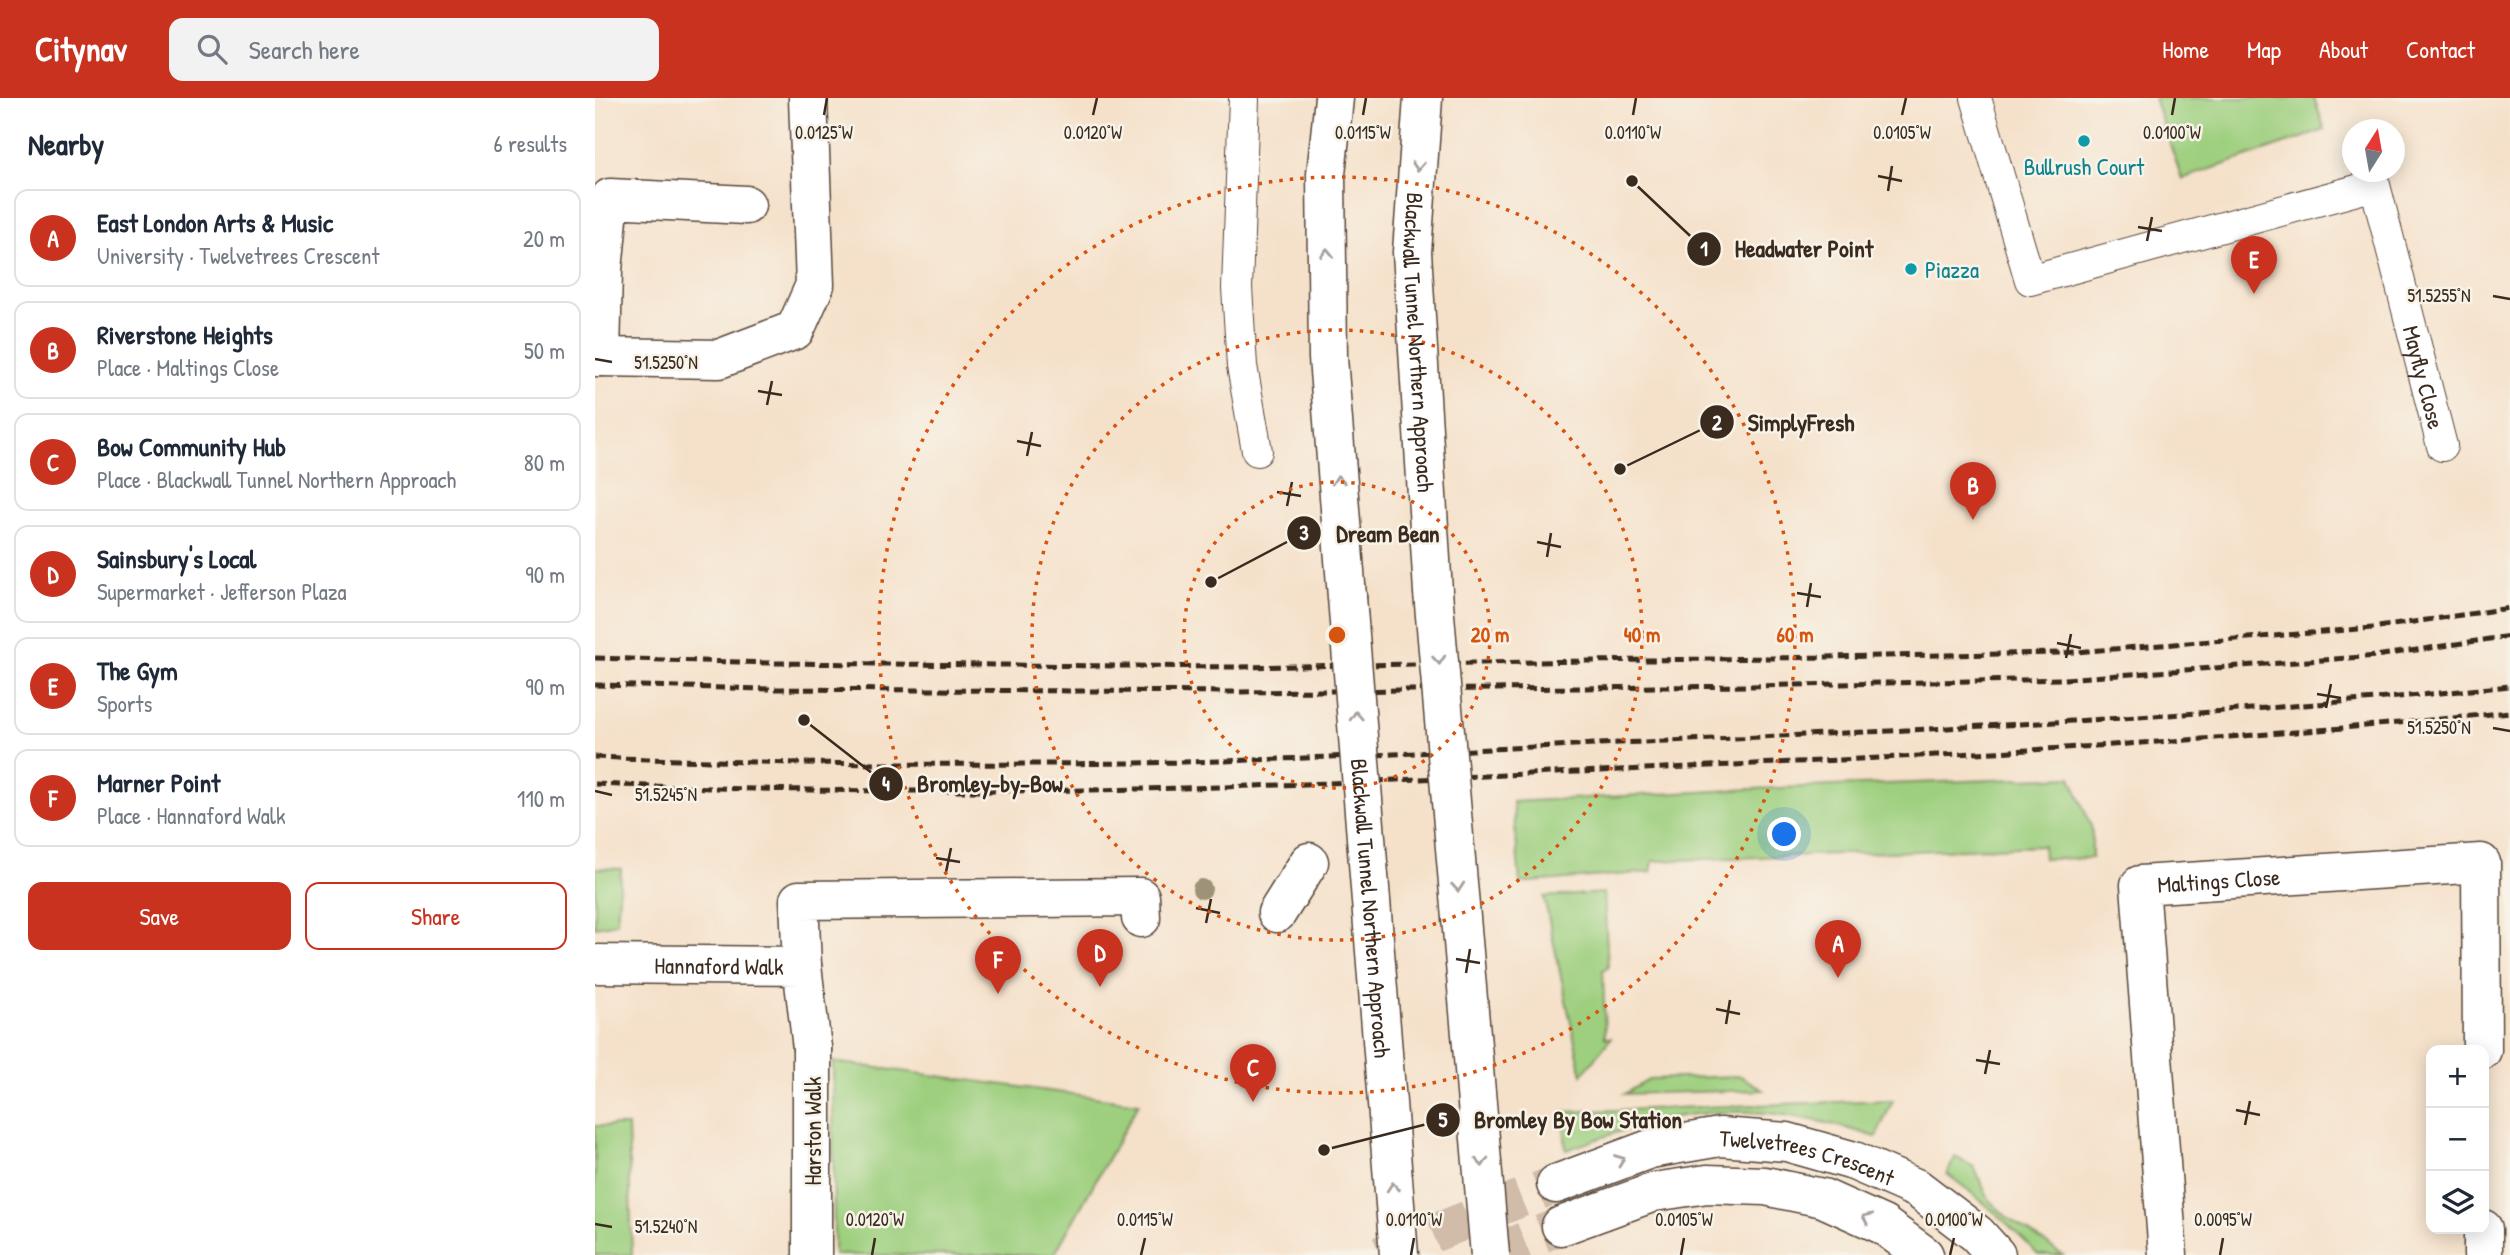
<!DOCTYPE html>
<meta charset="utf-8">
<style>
body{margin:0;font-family:"Patrick Hand",sans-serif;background:#f2f2f3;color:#1f2937}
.controls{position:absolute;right:21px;bottom:21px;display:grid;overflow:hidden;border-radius:14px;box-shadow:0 4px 18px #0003}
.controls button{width:63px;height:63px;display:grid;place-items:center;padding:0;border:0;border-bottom:2px solid #e0e1e3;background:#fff;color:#1f2937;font:35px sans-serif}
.compass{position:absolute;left:1747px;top:21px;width:63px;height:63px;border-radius:50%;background:#fff;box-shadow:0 4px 18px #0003;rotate:11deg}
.you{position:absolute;left:1190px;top:737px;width:24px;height:24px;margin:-18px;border:5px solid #fff;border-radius:50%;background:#1a73e8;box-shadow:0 0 0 10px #1a73e833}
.badge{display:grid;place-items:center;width:46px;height:46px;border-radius:50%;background:#c8321e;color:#fff;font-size:23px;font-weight:700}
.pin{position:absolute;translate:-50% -58px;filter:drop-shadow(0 2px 4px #0008)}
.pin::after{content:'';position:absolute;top:37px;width:24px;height:21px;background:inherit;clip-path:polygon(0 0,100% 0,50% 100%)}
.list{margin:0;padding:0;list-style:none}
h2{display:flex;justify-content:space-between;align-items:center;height:91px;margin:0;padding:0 28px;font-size:30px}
h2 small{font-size:23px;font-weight:400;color:#747a83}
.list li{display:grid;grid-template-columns:46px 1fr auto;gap:21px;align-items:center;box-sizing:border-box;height:98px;margin:0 14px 14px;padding:0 14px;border:2px solid #e0e1e3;border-radius:14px}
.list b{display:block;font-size:26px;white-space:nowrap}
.list p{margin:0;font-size:23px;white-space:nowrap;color:#747a83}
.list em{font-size:23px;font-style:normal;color:#747a83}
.actions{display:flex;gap:14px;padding:21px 28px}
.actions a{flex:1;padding:16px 0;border:2px solid #c8321e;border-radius:14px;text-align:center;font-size:24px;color:#c8321e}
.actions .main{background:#c8321e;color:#fff}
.icon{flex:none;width:38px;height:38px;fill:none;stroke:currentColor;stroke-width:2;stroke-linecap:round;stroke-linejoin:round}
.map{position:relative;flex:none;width:1915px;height:1157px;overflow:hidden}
header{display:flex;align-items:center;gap:42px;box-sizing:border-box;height:98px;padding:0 35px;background:#c8321e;color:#fff}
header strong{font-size:33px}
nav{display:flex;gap:38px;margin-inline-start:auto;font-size:24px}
.search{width:490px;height:63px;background:#f2f2f3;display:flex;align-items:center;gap:18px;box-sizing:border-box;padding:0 24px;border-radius:14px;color:#747a83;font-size:26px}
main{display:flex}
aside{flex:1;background:#fff}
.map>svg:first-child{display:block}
</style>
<header>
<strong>Citynav</strong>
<div class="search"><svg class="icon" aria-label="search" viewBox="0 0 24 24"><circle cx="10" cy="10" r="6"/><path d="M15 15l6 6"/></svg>Search here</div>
<nav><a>Home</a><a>Map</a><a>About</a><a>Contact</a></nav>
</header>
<main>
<aside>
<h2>Nearby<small>6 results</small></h2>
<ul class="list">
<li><span class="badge">A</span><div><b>East London Arts &amp; Music</b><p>University · Twelvetrees Crescent</p></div><em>20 m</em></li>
<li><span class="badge">B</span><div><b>Riverstone Heights</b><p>Place · Maltings Close</p></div><em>50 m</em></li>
<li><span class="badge">C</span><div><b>Bow Community Hub</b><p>Place · Blackwall Tunnel Northern Approach</p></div><em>80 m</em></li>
<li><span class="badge">D</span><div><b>Sainsbury's Local</b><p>Supermarket · Jefferson Plaza</p></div><em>90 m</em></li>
<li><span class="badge">E</span><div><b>The Gym</b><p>Sports</p></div><em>90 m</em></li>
<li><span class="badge">F</span><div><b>Marner Point</b><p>Place · Hannaford Walk</p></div><em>110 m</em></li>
</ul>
<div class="actions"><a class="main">Save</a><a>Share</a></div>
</aside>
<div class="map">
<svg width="1915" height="1157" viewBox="0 0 1915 1157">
<rect width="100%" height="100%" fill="#f7f3e8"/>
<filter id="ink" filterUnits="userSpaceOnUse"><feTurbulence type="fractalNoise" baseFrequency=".0143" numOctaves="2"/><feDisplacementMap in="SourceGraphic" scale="14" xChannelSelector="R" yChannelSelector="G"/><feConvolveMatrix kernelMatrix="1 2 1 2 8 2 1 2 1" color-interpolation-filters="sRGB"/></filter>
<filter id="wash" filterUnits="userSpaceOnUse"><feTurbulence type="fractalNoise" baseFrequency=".00686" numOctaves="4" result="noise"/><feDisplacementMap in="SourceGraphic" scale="28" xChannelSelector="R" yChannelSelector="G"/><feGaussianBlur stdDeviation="1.57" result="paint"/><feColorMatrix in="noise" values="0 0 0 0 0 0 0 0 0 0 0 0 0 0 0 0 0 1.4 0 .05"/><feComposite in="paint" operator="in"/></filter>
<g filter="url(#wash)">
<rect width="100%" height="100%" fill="#f5e1ca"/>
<path fill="#9dcf7e" stroke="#6c7c4e" stroke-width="2" d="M1559,0H1719L1730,32L1587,81Z
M1476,679L1497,731V760L1449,761L1448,748L1058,763L1056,774L925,785L918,704L1157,691Z
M0,770L26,771L22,825L0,829Z
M1009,795L1013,870L1008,872L1010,940H1016L987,977L949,799Z
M238,964L544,1005L459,1157H239Z
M1146,978L1168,992L1030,996L1055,981Z
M1298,1002L1281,1039C1204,1014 1132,1004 1053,1025C1025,1032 998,1043 971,1052L968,1014Z
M0,1028H33L37,1157H0Z
M1360,1059L1379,1069L1394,1102L1413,1120L1468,1157H1443C1415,1126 1386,1101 1352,1076Z"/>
</g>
<g filter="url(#ink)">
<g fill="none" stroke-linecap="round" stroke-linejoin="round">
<path stroke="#d0bca8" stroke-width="38" stroke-dasharray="38 19" stroke-linecap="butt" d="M785,1157L961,1086
M894,1157L966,1128"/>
<g stroke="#574538" stroke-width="32">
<g id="service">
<path d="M649,0L642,190L647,268L662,353"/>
<path id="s1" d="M1381,0L1435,182L1780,87L1847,348"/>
</g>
</g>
<g stroke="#574538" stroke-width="41">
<path id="pedestrian" d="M682,815L714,764
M217,950V1157"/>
</g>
<g stroke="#574538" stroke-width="41">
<g id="minor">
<path d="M0,259H6L8,172L15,100L151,107"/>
<path d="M6,259L124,261L200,232L220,187L213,0"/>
<path id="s2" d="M0,866L207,868L217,950"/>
<path d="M207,868L204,802L545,799L546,820"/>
<path d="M1888,1131V1157"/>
<path id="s3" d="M1573,1157L1545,787L1886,765L1887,952"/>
</g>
</g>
<g stroke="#574538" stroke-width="41">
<g id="tertiary">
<path id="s4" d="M961,1086L1055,1051L1125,1039L1192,1044L1259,1063L1323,1091L1382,1136L1401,1157"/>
<path d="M966,1128L1059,1094L1112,1086L1170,1088L1228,1100L1288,1127L1329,1157"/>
</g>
</g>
<g stroke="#574538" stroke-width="41">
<g id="trunk">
<path d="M739,0L731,76L733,260L752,499"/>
<path id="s5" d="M828,0L817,154L838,494"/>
</g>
</g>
<use href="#service" stroke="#fff" stroke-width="30"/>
<use href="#pedestrian" stroke="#fff" stroke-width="38"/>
<use href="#minor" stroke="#fff" stroke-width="38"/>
<use href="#tertiary" stroke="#fff" stroke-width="38"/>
<use href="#trunk" stroke="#fff" stroke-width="38"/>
<path stroke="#3b2a1e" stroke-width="5" stroke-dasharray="10 5" stroke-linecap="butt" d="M0,560L176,565L643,569L1468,555L1777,530L1915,510
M0,587L175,591L644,594L1154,588L1469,581L1781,558L1915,538
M0,659C196,667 392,668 588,664C726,661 864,652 1002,646C1306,633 1612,620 1915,588
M0,686C196,694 392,695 588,690C719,687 851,679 982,674C1293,660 1605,647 1915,614"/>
<g stroke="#574538" stroke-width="41" stroke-linecap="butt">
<g id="trunk-bridge">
<path d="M838,494L895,1157"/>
<path id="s6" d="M752,499L804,1157"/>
</g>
</g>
<use href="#trunk-bridge" stroke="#fff" stroke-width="38"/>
</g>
<circle fill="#9c9379" cx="607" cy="791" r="10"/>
<defs><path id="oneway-chevron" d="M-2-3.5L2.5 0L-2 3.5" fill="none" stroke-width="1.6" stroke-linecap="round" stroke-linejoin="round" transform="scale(1.75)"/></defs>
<g stroke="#a79f9a">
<use href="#oneway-chevron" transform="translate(823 68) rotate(94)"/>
<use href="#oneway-chevron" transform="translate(732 155) rotate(-91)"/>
<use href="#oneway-chevron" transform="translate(743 382) rotate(-95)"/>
<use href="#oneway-chevron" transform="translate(844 562) rotate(85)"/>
<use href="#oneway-chevron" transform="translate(761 618) rotate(-94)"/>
<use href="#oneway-chevron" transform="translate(863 789) rotate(85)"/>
<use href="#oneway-chevron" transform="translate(1025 1062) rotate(-21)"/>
<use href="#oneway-chevron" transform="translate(887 1064) rotate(85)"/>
<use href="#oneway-chevron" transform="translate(798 1089) rotate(-94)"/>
<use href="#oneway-chevron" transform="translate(1272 1120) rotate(-156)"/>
</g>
</g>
<path fill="none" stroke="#3b2a1e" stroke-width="2.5" d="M229,17L232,0M498,17L502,0M768,17L771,0M1038,17L1041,0M1307,17L1311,0M1577,17L1580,0M1283,78L1307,83M1293,93L1297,68M1543,129L1567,133M1552,143L1557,119M1898,198L1915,201M0,261L17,264M163,293L187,297M172,307L177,283M422,343L446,348M432,358L437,334M682,394L706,398M692,408L697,384M942,444L966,449M952,459L956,435M1202,495L1226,499M1212,509L1216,485M1462,545L1486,550M1471,560L1476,536M1722,596L1746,600M1731,610L1736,586M1898,630L1915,633M0,693L17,697M341,760L365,764M351,774L356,750M601,810L625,815M611,825L616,801M861,861L885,865M871,875L875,851M1121,911L1145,916M1131,926L1135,902M1381,962L1405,966M1390,976L1395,952M1641,1012L1665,1017M1650,1027L1655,1003M0,1126L17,1129M277,1157L280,1140M546,1157L550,1140M816,1157L819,1140M1086,1157L1089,1140M1355,1157L1359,1140M1625,1157L1628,1140"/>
<g fill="none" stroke="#d7540e" stroke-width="3.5" stroke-dasharray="3.5 7">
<circle cx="742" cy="537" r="153"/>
<circle cx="742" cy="537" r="305"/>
<circle cx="742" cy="537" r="458"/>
</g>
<g fill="#0f9aa8" stroke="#f7f3e8" stroke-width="2.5">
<circle cx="1489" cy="43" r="7"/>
<circle cx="1316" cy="171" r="7"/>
</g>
<g text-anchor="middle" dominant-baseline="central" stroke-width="5" stroke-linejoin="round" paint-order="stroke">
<g font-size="23" fill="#0d838f" stroke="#f7f3e8">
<text x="1489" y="68">Bullrush Court</text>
<text x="1330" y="171" text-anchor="start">Piazza</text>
</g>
<g font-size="23" fill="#3b2a1e" stroke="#f7f3e8">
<text stroke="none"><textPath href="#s5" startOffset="245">Blackwall Tunnel Northern Approach</textPath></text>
<text stroke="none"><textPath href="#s1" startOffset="746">Mayfly Close</textPath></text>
<text stroke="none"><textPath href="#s3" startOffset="450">Maltings Close</textPath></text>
<text stroke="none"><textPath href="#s6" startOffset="312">Blackwall Tunnel Northern Approach</textPath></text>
<text stroke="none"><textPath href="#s2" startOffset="124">Hannaford Walk</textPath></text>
<text transform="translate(217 1033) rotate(-90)">Harston Walk</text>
<text stroke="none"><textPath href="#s4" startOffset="261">Twelvetrees Crescent</textPath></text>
</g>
</g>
<g font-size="18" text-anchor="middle" fill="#3b2a1e" stroke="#f7f3e8" stroke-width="5" stroke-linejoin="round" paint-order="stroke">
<text x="229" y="41">0.0125°W</text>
<text x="498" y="41">0.0120°W</text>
<text x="768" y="41">0.0115°W</text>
<text x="1038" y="41">0.0110°W</text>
<text x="1307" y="41">0.0105°W</text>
<text x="1577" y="41">0.0100°W</text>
<text x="1844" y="204">51.5255°N</text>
<text x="71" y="271">51.5250°N</text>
<text x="1844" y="636">51.5250°N</text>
<text x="71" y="703">51.5245°N</text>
<text x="280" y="1128">0.0120°W</text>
<text x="550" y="1128">0.0115°W</text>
<text x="819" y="1128">0.0110°W</text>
<text x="1089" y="1128">0.0105°W</text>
<text x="1359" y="1128">0.0100°W</text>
<text x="1628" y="1128">0.0095°W</text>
<text x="71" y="1135">51.5240°N</text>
</g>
<circle cx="742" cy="537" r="10" fill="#d7540e" stroke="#f7f3e8" stroke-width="3.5"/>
<g font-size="21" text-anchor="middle" font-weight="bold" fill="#d7540e" stroke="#f7f3e8" stroke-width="5" stroke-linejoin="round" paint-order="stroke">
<text x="895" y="544">20 m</text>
<text x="1047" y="544">40 m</text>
<text x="1200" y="544">60 m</text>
</g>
<path fill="none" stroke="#3b2a1e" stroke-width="2.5" d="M1037 83L1109 151M1025 371L1122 324M616 484L709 435M209 622L291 686M729 1052L848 1022"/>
<g fill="#3b2a1e" stroke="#f7f3e8" stroke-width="2.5">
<circle cx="1037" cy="83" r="7"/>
<circle cx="1025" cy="371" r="7"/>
<circle cx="616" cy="484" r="7"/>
<circle cx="209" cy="622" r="7"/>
<circle cx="729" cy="1052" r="7"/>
<circle cx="1109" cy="151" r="18"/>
<circle cx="1122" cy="324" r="18"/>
<circle cx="709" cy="435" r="18"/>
<circle cx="291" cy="686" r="18"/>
<circle cx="848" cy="1022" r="18"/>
</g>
<g font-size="21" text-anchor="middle" font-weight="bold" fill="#fff">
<text x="1109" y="158">1</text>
<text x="1122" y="332">2</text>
<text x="709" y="442">3</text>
<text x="291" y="693">4</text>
<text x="848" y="1029">5</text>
</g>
<g font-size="24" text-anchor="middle" font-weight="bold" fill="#3b2a1e" stroke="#f7f3e8" stroke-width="5" stroke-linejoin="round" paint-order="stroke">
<text x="1209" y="159">Headwater Point</text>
<text x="1206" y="333">SimplyFresh</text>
<text x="793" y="444">Dream Bean</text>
<text x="395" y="694">Bromley-by-Bow</text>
<text x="983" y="1030">Bromley By Bow Station</text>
</g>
</svg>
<div class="controls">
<button>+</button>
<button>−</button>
<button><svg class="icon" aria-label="layers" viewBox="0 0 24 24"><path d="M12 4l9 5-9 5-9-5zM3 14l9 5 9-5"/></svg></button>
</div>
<svg class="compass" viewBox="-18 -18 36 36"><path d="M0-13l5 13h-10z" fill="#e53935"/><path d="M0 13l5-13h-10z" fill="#747a83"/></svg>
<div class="you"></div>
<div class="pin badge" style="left:1243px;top:880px">A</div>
<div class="pin badge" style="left:1378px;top:422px">B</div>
<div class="pin badge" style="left:658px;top:1004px">C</div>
<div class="pin badge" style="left:505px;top:889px">D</div>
<div class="pin badge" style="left:1659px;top:196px">E</div>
<div class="pin badge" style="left:403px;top:896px">F</div>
</div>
</main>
